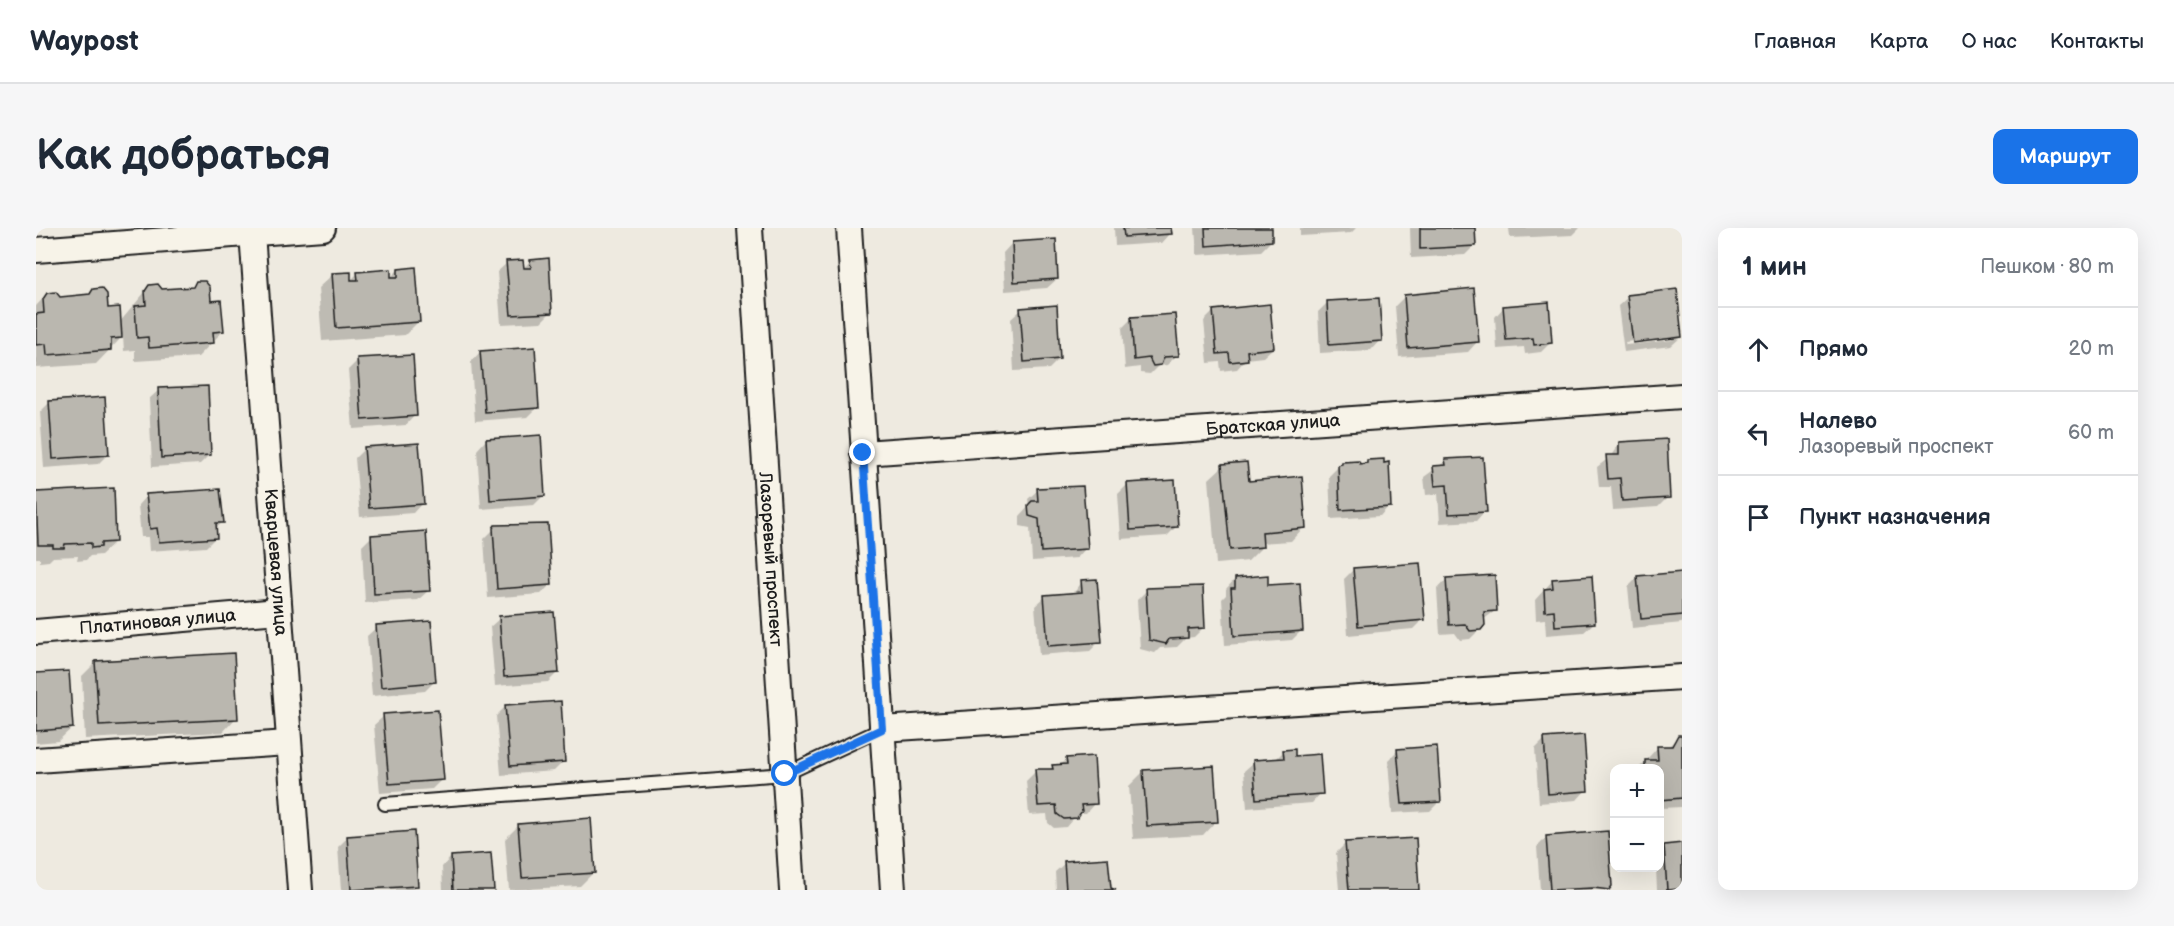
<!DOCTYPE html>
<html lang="ru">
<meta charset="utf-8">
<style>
body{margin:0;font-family:"Balsamiq Sans",sans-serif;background:#f6f6f7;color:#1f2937}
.controls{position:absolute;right:18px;bottom:18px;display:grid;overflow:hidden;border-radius:12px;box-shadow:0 6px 24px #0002}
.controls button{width:54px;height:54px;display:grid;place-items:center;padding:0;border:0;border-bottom:2px solid #e0e1e3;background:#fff;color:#1f2937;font:30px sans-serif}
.stop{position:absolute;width:18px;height:18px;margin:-14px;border:4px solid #1a73e8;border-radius:50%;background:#fff}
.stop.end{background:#1a73e8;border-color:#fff;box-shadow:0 2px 6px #0008}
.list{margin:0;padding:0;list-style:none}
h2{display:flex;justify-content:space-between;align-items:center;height:78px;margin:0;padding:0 24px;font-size:26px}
h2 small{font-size:20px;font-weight:400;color:#747a83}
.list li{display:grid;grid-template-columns:39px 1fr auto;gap:18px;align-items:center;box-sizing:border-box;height:84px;padding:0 24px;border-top:2px solid #e0e1e3}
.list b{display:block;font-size:22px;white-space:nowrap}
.list p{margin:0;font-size:20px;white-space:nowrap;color:#747a83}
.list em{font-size:20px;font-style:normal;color:#747a83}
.icon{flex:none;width:33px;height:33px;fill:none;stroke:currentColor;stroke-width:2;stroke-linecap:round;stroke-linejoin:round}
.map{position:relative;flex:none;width:1646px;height:662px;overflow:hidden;border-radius:12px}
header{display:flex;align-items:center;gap:36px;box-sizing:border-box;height:84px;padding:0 30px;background:#fff;border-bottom:2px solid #e0e1e3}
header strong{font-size:28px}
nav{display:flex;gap:33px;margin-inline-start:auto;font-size:21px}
.intro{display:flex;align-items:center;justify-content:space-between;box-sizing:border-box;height:144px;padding:0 36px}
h1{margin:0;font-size:42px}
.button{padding:15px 27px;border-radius:12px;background:#1a73e8;color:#fff;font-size:21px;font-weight:700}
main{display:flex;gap:36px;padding:0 36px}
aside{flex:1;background:#fff;border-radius:12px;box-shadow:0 6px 24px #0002}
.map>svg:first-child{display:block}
</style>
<header>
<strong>Waypost</strong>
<nav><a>Главная</a><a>Карта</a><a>О нас</a><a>Контакты</a></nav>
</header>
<div class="intro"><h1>Как добраться</h1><a class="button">Маршрут</a></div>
<main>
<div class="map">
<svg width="1646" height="662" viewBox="0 0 1646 662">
<rect width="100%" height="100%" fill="#eeeae0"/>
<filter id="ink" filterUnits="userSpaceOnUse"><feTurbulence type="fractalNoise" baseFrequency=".0167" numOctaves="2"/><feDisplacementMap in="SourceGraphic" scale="12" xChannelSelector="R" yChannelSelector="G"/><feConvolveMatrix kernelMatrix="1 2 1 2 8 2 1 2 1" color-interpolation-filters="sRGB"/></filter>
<g filter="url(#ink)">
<path fill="#0003" fill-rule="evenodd" d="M1078,0H1134V5L1125,15L1079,18Z
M1159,0H1234L1235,13L1225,23L1161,27Z
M1264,0H1320L1315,5L1264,8Z
M1374,0H1437L1438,18L1429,27L1375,30Z
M1473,0H1544L1537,7L1474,10Z
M976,15L1021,51L1011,60L969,63L967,25Z
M494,33L515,84L505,94L465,96L461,44L471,35L487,41Z
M362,42L383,93L369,107L286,113L282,60L296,47L314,53L322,45L354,50Z
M160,55L187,103L162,129L99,133V122L88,123L87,108L60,136L0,140V78L11,66L23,71L52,68L57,62L83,95L114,58L125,63L155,61Z
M1369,68L1441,114L1432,124L1363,129L1359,78Z
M1592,69L1645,109L1635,118L1588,124L1582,78ZM1636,109V112L1590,117L1589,114Z
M1291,75L1344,112L1335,122L1284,125L1282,84Z
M1468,79L1514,115L1505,124L1489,126L1488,119L1461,121L1459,89Z
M985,82L1023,131L1013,141L978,143L975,91Z
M1177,84L1237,120L1227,129L1210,131L1201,141L1185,143L1184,134L1172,135L1168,93Z
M1096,90L1141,127L1131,137L1122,138L1114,146L1104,145V139L1089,141L1086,100Z
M444,124L502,179L492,189L439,193L435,134Z
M322,132L379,187L370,197L317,201L312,142Z
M123,162L174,226L164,236L116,239L113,171Z
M14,174L71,227L62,236L8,240L4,184Z
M450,212L508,267L498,277L445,281L441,222Z
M1583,216L1632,269L1622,279L1577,282L1575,259H1563L1561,239L1574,229Z
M329,220L386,275L377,285L324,289L319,230Z
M1410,233L1449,283L1440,293L1404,295L1402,266L1390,267L1388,249Z
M1332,234L1353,278L1344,288L1295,291L1293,248L1303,238L1329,237Z
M1187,238L1211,255L1268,299L1255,313L1225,315L1226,319L1212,333L1180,336L1173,251Z
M1091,257L1141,298L1131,308L1085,311L1082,266Z
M1002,262L1050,320L1041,330L996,333L994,300L984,298V288L993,278L992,271Z
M0,265L79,314L65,327L54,328L50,332L41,333L42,328L17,329L13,333L4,334V330H0Z
M111,267L186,295L179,301L180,309L170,319L113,323L112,309H105L102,277Z
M460,299L515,356L505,366L452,370L448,311Z
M335,309L392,363L382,372L329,375L326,318Z
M1317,342L1387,391L1377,401L1312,407L1308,351Z
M1646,345V395L1596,400L1592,359L1602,349Z
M1199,351L1231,358L1266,402L1256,412L1189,417L1186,371L1190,367V361Z
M1410,352L1460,382L1447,392L1444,401L1434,411L1424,412L1419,405L1404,406L1401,362Z
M1517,352L1558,395L1548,404L1510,407L1509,391L1500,392L1499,372Z
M1046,354L1064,413L1054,423L1003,427L999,378L1009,369L1037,366Z
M1111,362L1167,400L1158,409L1150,410L1141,419L1124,420L1119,425L1104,421L1101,372Z
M519,387L521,445L512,454L459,458L454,399L464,390Z
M341,399L398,454L389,463L336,468L331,408Z
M60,434L200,490L187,504L49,511L46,448Z
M0,446L36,500L22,513L0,515Z
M470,478L528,533L518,543L465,547L460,488Z
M348,488L406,551L396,561L344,565L338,497Z
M1642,509H1646V579L1624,580V540H1602L1612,533V530L1621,520L1632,519Z
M1508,512L1550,562L1541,572L1503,575L1499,521Z
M1362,522L1404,573L1394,583L1356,585L1352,532Z
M1247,524L1258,529L1285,565L1276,575L1211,580L1208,543L1218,534L1239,532Z
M1031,531L1059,575L1050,585H1042L1030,599L1018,600L1012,595L1011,586L993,587L990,553L1000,543H1013L1017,538H1024Z
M1107,544L1180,593L1167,607L1097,611L1093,558Z
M483,597L558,644L544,658L473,662L469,611Z
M1511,609L1574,658L1571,662H1504L1501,619Z
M311,610L380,658L376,662H305L302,619Z
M1378,611L1382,662H1303L1300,625L1309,616Z
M1646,617V662H1621L1620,640H1624V624L1629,618Z
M454,626L457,662H407L406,639L415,629Z
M1029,635L1073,661L1076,662H1020L1019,644Z"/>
<path fill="#bab7af" stroke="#1c1c1c" stroke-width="1.5" d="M1087,0H1135L1136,6L1088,9Z
M1169,0H1236V13L1170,18Z
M1384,0H1439L1440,18L1384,21Z
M1020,11L1022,51L978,54L976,14Z
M513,30L516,85L475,87L470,33L487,32L488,40H495L494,32Z
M380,39L384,94L300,100L296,45L315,44V52H322L321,44L355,41V49H362V41Z
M160,53H169L174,59L175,73L185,72L188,103L177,104L178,115L113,120L112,109L101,110L99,78L110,77L109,63L113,57L122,56L126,61L157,59Z
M66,60L71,66L72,80L84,79L86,110L75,111V122L11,127L10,116L0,117V86L8,85L7,71L11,65L20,64L24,69L54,66L57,61Z
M1438,60L1443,114L1372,120L1368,67Z
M1641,61L1646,109L1597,115L1591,67Z
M1343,70L1346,113L1293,117L1291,73Z
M1513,74L1516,115L1498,117L1497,110L1470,112L1467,78Z
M1234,76L1238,120L1211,123L1212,132L1194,134L1193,125L1181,126L1177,82Z
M1021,77L1024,131L988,134L984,80Z
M1139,86L1143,128L1128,129L1125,137L1117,138L1113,130L1098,132L1095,89Z
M499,119L503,180L449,184L444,123Z
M377,127L381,188L326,192L321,130Z
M172,158L175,227L125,230L122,160Z
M69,169L73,227L17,231L13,173Z
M505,207L509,268L454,272L450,211Z
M1631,211L1634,270L1586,273L1584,250L1572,251L1570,227H1583V214Z
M383,215L388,276L333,280L328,219Z
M1447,229L1451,284L1413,286L1411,257L1399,258L1397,238L1410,237L1409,231Z
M1348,231V235L1353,234L1355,279L1304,282L1302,237L1306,236V234L1323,233L1324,236L1331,235V232Z
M1211,234L1213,253L1266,248L1270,300L1226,304L1227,319L1194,322L1186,236Z
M1139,252L1142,299L1094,302L1091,255Z
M1047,258L1052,321L1005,324L1003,291L993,288L992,277L996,273H1002L1001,260Z
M78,260L80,314L65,315V319L55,320V315L29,316L28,320H17V317H2L0,264Z
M184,261L188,295H180L181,310L123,314L121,300L114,301L110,266Z
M512,296L516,357L461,361L457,300L459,297Z
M390,303L394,363L338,366L335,307Z
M1384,335L1389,392L1322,398L1317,340Z
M1646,344V387L1605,391L1601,348Z
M1232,347V357L1264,355L1267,403L1198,408L1195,360H1199V350Z
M1459,347L1461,383L1448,384L1449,397L1445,402L1434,403L1429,396L1413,397L1410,350Z
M1556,348L1559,395L1519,398L1518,382L1509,383L1508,361L1517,360L1516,351Z
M1061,351L1066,414L1012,418L1008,367L1046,364L1045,352Z
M1167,358L1169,400L1152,401V410L1133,411L1130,416L1113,412L1110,360Z
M518,384L523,445L468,449L463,388Z
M395,393L400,454L345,459L340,397Z
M198,425L202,491L63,498L59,433Z
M33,443L37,500L0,503V445Z
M525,473L529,534L474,538L469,477Z
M402,482L408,552L353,556L347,486Z
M1548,507L1552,563L1512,566L1508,510Z
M1642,507H1646V570L1624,572V540H1609V532H1622L1621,518H1636Z
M1401,518L1405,574L1366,576L1361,521Z
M1259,521V528L1284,526L1287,566L1220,571L1217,532L1248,530L1247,522Z
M1058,528L1061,576L1045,577L1046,583L1041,590L1028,591L1021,586L1020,577L1002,578L999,541H1017L1016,537L1031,536L1030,530Z
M1178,538L1182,594L1111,598L1107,542Z
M555,590L559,645L486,650L482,596Z
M378,603L382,658L315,662L311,608Z
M1572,603L1576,658L1573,662L1558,660L1514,662L1510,608Z
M1380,610L1383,662H1313L1309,614Z
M1646,615V661L1631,662L1628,617Z
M455,625L458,662H417L415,628Z
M1072,630L1075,660L1080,662H1030L1028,633Z"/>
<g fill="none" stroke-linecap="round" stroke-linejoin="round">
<g stroke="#1c1c1c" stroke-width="16">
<path id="service" d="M349,576L749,546L846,501"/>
</g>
<g stroke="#1c1c1c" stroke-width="28">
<g id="minor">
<path id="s1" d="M714,0L756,662"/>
<path d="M813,0L857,662"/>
<path id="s2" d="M216,5L264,662"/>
<path d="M0,22L287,0"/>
<path id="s3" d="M827,225L1646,168"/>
<path id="s4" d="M0,404L242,383"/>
<path d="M846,501L1646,449"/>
<path d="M0,532L252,515"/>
</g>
</g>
<use href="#service" stroke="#f7f3e8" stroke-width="12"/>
<use href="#minor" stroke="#f7f3e8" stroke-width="24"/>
</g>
</g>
<g fill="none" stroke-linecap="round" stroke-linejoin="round" filter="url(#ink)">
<path stroke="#1a73e8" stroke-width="8" d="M749,546L846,501L827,225"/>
</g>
<g text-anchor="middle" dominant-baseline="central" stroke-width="4.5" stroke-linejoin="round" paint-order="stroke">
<g font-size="18" fill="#1c1c1c" stroke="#f7f3e8">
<text stroke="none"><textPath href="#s3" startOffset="411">Братская улица</textPath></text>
<text stroke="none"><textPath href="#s1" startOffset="332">Лазоревый проспект</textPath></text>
<text stroke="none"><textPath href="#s2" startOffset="330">Кварцевая улица</textPath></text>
<text stroke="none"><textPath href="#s4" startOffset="122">Платиновая улица</textPath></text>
</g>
</g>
</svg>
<div class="controls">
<button>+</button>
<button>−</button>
</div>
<div class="stop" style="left:749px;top:546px"></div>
<div class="stop end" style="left:827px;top:225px"></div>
</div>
<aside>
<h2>1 мин<small>Пешком · 80 m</small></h2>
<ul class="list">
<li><svg class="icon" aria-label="ahead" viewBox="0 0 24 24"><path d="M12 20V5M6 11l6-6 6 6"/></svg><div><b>Прямо</b></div><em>20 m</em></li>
<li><svg class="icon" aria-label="left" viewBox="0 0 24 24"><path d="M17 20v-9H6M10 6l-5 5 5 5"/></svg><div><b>Налево</b><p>Лазоревый проспект</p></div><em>60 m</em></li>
<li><svg class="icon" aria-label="arrive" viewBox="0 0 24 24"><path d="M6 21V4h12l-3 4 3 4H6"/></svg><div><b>Пункт назначения</b></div></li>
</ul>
</aside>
</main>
